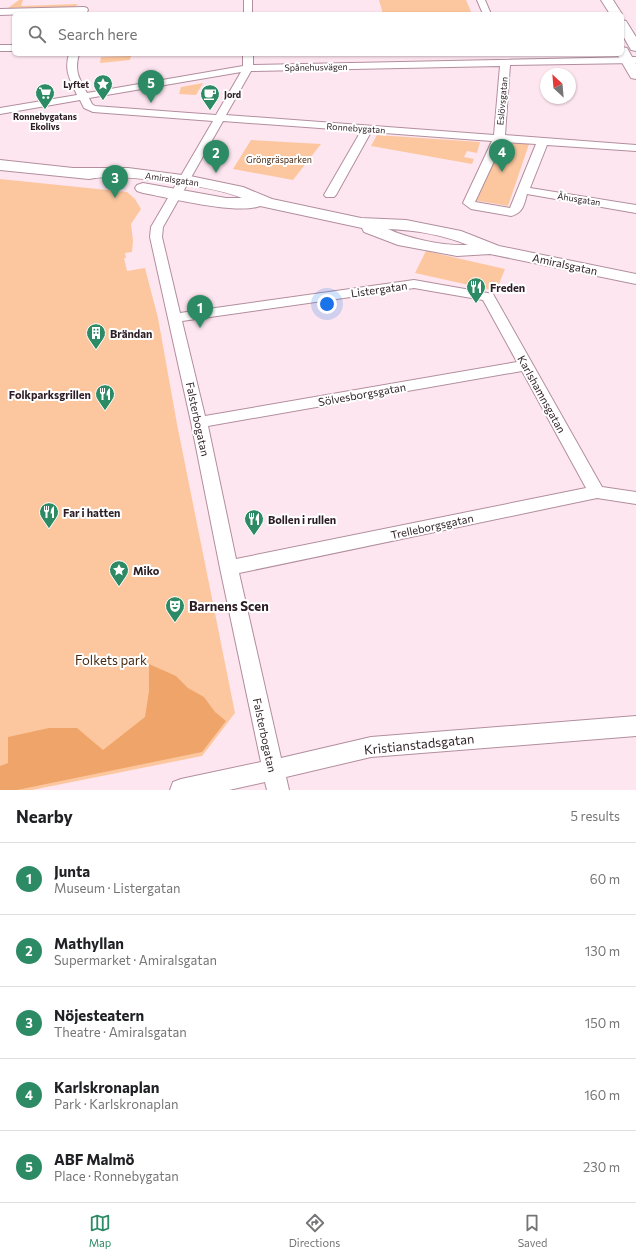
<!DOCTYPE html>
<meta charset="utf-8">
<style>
body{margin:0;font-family:Commissioner,sans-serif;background:#f2f2f2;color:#202124}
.compass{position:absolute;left:540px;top:68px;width:36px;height:36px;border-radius:50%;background:#fff;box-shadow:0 1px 3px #0004;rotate:334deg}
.you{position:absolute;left:327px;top:304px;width:14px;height:14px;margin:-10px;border:3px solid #fff;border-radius:50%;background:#1a73e8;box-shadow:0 0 0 6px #1a73e833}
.badge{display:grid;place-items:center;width:26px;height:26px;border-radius:50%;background:#2c8b64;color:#fff;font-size:13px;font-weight:700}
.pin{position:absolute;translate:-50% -33px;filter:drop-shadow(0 1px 2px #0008)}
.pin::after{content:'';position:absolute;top:21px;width:14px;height:12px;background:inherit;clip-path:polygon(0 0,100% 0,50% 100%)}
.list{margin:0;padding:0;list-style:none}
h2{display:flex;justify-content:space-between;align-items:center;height:52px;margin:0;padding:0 16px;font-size:17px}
h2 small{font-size:13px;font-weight:400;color:#757577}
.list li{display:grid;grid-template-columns:26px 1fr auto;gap:12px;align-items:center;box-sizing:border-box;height:72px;padding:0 16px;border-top:1px solid #e0e0e0}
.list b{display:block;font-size:15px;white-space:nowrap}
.list p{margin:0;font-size:13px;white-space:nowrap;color:#757577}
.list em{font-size:13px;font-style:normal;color:#757577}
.icon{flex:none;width:22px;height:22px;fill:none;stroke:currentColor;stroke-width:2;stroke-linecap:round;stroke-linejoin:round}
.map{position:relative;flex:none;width:636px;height:790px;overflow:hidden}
.search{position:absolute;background:#fff;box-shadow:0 1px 3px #0004;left:12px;right:12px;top:12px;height:44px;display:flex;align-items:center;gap:10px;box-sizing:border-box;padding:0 14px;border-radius:6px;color:#757577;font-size:15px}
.sheet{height:412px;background:#fff}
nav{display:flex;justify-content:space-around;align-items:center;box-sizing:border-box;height:56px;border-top:1px solid #e0e0e0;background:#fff;font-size:11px;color:#757577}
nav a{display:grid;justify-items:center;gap:2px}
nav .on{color:#2c8b64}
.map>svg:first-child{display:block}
</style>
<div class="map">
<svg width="636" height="790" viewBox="0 0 636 790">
<rect width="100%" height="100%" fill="#fee6f0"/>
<path fill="#fcc79f" d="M19,0H23L21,6L78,4L75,7L8,8Z
M379,0H466L472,14H383Z
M131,56L130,60L100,63L101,57Z
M203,83L196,95L179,94L181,87Z
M377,135L480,142L477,153L467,151L464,157L474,159L472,164L371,146Z
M498,139L529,144L508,206L473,200Z
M251,140L321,144L293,180L233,169Z
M0,179L127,192L135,199L141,209L131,224L133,241L132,252L125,253L126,258H124L127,271L145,268L158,318L177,424L235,713L202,756L32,790H0Z
M426,251L505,269L496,291L415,273Z"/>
<path fill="#efa469" d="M149,664L176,676L188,688L204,697L215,712L226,721L202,752L17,790H0V766L8,763V737L49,728H77L103,750L145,717L149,691Z"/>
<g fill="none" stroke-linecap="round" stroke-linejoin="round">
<g stroke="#b28e9e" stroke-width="2">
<path id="minor" d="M244,0H252V14H244Z
M477,0H485L491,14H483Z
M84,7L87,8L88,10L87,12L0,15V9Z
M0,45H14V51H0Z
M69,54H79C74,71 79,78 87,93L243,66V54H253V65L636,57V63L510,65L505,135L636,145V151L547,145L530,188L636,205V213L527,194C524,205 523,213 511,216L471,209L463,203L492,141L371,132L336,195L334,197H326L324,195L361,131L223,121L163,227L162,237L180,313L414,280L493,294L602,487L636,492V504L597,498L239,573L281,758L371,737L636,716V736L371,757L286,777L289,790H267L265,782L229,790H170L173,782L181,779L261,762L220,568L191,422L150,237L151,227L213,121L93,112L84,108L80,100L0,114V108L77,95C70,79 64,71 69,54ZM500,66L494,135L226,115L251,71ZM241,72L216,115L95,106L92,104L89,98ZM503,142L536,144L510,208L475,202ZM414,288L483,300L517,362L205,416L182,321ZM522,371L586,488L236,559L208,426Z"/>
</g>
<g stroke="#b28e9e" stroke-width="2">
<path id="secondary" d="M601,0H613L622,14H610Z
M622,20L626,21L636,37V51L631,50L622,34Z
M622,47L627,48L636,64V79L631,78L617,54H622Z
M0,160L73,168H128L190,176L243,187L272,199L361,218L406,220L461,231L499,246L636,274V284L490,254L457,256L398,245L364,232L362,228L260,206C237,215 170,198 143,193L137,191L135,188L137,185L143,183L226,198H242C215,186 116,172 89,179L0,170ZM388,229C414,230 444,235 468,245C443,246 410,239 388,229Z"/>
</g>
<use href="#minor" fill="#fff" fill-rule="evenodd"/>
<use href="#secondary" fill="#fff" fill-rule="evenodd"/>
</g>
<defs>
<g id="sight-pin" transform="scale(1)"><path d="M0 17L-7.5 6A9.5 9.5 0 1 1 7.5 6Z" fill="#2c8b64" stroke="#fff"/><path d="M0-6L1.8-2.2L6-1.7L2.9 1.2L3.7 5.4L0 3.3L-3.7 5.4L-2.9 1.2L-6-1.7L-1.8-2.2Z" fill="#fff"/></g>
<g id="supermarket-pin" transform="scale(1)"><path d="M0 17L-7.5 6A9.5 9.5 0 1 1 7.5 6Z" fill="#2c8b64" stroke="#fff"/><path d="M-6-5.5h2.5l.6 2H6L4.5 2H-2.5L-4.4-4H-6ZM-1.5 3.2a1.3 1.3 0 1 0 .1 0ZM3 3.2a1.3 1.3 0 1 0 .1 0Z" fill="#fff"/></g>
<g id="cafe-pin" transform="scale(1)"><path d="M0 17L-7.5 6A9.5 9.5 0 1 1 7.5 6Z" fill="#2c8b64" stroke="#fff"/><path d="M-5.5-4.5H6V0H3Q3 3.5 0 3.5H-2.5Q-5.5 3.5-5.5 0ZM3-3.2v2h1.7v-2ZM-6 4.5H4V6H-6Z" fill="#fff"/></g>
<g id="restaurant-pin" transform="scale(1)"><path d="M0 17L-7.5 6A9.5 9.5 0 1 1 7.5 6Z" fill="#2c8b64" stroke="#fff"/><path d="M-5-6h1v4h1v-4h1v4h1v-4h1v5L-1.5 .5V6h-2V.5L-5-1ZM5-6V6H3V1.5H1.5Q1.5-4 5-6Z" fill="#fff"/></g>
<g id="building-pin" transform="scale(1)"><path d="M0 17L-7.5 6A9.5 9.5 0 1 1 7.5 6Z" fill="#2c8b64" stroke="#fff"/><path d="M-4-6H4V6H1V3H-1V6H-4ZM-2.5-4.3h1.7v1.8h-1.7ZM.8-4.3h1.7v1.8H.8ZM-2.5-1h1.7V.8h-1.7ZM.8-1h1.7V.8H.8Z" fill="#fff"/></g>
<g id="theatre-pin" transform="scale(1)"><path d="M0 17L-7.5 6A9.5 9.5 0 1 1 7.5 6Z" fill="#2c8b64" stroke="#fff"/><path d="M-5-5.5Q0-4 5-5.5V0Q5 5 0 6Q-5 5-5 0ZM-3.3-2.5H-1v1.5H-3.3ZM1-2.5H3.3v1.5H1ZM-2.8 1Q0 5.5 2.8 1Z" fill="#fff"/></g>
</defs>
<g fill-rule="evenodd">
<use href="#sight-pin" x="103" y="84"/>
<use href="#supermarket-pin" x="45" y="93"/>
<use href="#cafe-pin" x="210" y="94"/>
<use href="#restaurant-pin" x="476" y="287"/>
<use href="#building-pin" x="96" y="333"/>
<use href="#restaurant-pin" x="105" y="394"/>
<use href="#restaurant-pin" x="49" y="512"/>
<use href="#restaurant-pin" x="254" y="519"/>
<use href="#sight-pin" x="119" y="570"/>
<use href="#theatre-pin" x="175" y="606"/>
</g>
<g text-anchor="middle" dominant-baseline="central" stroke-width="4" stroke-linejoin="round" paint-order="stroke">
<g font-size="9" fill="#2c1e24" stroke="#fff">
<text transform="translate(316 67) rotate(-1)">Spånehusvägen</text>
<text transform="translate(502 101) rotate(-85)">Eslövsgatan</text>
<text transform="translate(356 128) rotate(4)">Ronnebygatan</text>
<text transform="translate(172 179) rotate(8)">Amiralsgatan</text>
<text transform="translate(579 199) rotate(9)">Åhusgatan</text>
</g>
<g font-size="9" font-weight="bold" fill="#2c1e24" stroke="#fff" text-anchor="end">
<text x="89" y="84">Lyftet</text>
<text x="224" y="94" text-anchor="start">Jord</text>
<text x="45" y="116" text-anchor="middle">Ronnebygatans<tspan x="45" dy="10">Ekolivs</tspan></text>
</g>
<g font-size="9" fill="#472910" stroke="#fff">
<text x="279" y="159">Gröngräsparken</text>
</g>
<g font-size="11" fill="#2c1e24" stroke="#fff">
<text transform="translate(565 264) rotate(12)">Amiralsgatan</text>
<text transform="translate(379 289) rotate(-8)">Listergatan</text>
<text transform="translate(362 394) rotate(-10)">Sölvesborgsgatan</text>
<text transform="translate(542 394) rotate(61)">Karlshamnsgatan</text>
<text transform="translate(198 419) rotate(78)">Falsterbogatan</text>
<text transform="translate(432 526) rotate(-12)">Trelleborgsgatan</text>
<text transform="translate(265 735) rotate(78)">Falsterbogatan</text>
</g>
<g font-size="11" font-weight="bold" fill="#2c1e24" stroke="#fff" text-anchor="start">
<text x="490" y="287">Freden</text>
<text x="110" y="333">Brändan</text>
<text x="91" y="394" text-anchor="end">Folkparksgrillen</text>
<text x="63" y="512">Far i hatten</text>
<text x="268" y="519">Bollen i rullen</text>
<text x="133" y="570">Miko</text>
</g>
<g font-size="13" font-weight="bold" fill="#2c1e24" stroke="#fff" text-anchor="start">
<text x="189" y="606">Barnens Scen</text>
</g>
<g font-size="13" fill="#472910" stroke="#fff">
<text x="111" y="660">Folkets park</text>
</g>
<g font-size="13" fill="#2c1e24" stroke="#fff">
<text transform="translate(419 744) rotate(-6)">Kristianstadsgatan</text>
</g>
</g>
</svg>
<svg class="compass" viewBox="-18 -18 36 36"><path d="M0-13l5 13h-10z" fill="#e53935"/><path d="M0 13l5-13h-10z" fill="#757577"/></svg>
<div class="you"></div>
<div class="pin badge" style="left:200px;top:328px">1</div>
<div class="pin badge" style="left:216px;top:173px">2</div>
<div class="pin badge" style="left:115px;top:198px">3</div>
<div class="pin badge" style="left:502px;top:172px">4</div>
<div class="pin badge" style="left:151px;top:103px">5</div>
<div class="search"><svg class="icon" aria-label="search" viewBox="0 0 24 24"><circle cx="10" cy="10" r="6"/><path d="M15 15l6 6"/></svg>Search here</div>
</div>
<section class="sheet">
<h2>Nearby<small>5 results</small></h2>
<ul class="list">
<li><span class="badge">1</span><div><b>Junta</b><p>Museum · Listergatan</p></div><em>60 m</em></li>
<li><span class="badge">2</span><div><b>Mathyllan</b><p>Supermarket · Amiralsgatan</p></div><em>130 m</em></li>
<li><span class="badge">3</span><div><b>Nöjesteatern</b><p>Theatre · Amiralsgatan</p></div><em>150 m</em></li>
<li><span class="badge">4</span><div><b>Karlskronaplan</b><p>Park · Karlskronaplan</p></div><em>160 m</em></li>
<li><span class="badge">5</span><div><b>ABF Malmö</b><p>Place · Ronnebygatan</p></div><em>230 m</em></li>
</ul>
</section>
<nav>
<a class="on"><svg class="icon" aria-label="map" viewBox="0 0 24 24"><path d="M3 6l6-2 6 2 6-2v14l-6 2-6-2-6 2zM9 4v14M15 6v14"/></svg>Map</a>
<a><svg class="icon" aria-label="directions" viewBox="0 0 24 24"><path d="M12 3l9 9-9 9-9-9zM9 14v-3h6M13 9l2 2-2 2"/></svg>Directions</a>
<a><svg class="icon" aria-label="saved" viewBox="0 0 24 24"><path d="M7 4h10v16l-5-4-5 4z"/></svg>Saved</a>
</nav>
